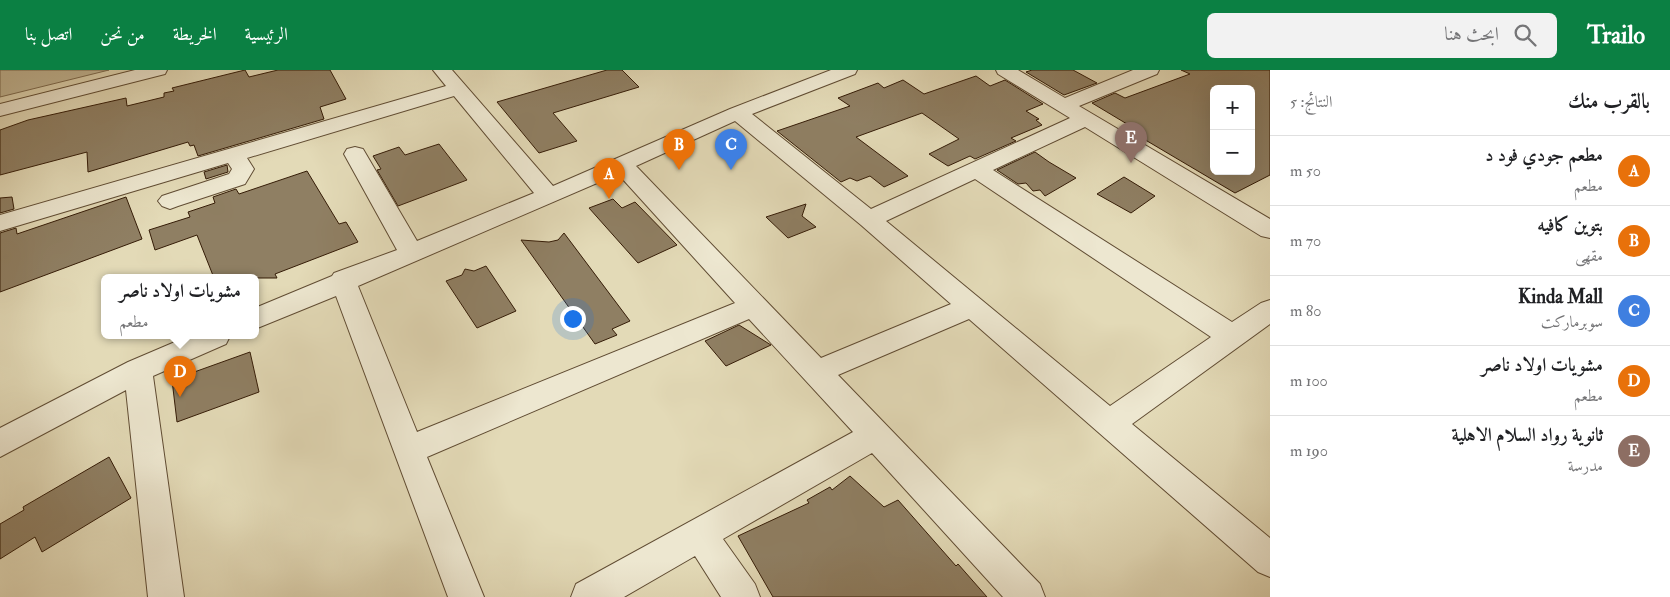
<!DOCTYPE html>
<html lang="ar">
<meta charset="utf-8">
<style>
body{margin:0;font-family:"IM FELL Double Pica",Amiri,serif;background:#f2f2f2;color:#202124;direction:rtl}
.controls{position:absolute;right:15px;top:15px;display:grid;overflow:hidden;border-radius:8px;box-shadow:0 5px 20px #0002}
.controls button{width:45px;height:45px;display:grid;place-items:center;padding:0;border:0;border-bottom:1px solid #e0e0e0;background:#fff;color:#202124;font:25px sans-serif}
.you{position:absolute;left:572px;top:248px;width:18px;height:18px;margin:-12px;border:4px solid #fff;border-radius:50%;background:#1a73e8;box-shadow:0 0 0 8px #1a73e833}
.badge{display:grid;place-items:center;width:32px;height:32px;border-radius:50%;background:#0b8043;color:#fff;font-size:16px;font-weight:700}
.pin{position:absolute;translate:-50% -41px;filter:drop-shadow(0 1px 2px #0008)}
.pin::after{content:'';position:absolute;top:26px;width:18px;height:15px;background:inherit;clip-path:polygon(0 0,100% 0,50% 100%)}
.popup{position:absolute;left:101px;top:204px;width:158px;height:65px;box-sizing:border-box;display:grid;place-content:center;border-radius:8px;background:#fff;filter:drop-shadow(0 1px 4px #0005);font-size:16px;white-space:nowrap;color:#757577}
.popup b{font-size:19px;color:#202124}
.popup::after{content:'';position:absolute;left:50%;top:100%;margin-left:-10px;border:10px solid transparent;border-top-color:#fff}
.list{margin:0;padding:0;list-style:none}
h2{display:flex;justify-content:space-between;align-items:center;height:65px;margin:0;padding:0 20px;font-size:21px}
h2 small{font-size:16px;font-weight:400;color:#757577}
.list li{display:grid;grid-template-columns:32px 1fr auto;gap:15px;align-items:center;box-sizing:border-box;height:70px;padding:0 20px;border-top:1px solid #e0e0e0}
.list b{display:block;font-size:19px;white-space:nowrap}
.list p{margin:0;font-size:16px;white-space:nowrap;color:#757577}
.list em{font-size:16px;font-style:normal;color:#757577}
.icon{flex:none;width:28px;height:28px;fill:none;stroke:currentColor;stroke-width:2;stroke-linecap:round;stroke-linejoin:round}
.map{position:relative;flex:none;width:1270px;height:527px;overflow:hidden;direction:ltr}
header{display:flex;align-items:center;gap:30px;box-sizing:border-box;height:70px;padding:0 25px;background:#0b8043;color:#fff}
header strong{font-size:24px}
nav{display:flex;gap:28px;margin-inline-start:auto;font-size:18px}
.search{width:350px;height:45px;background:#f2f2f2;display:flex;align-items:center;gap:12px;box-sizing:border-box;padding:0 18px;border-radius:8px;color:#757577;font-size:19px}
main{display:flex}
aside{flex:1;background:#fff}
.map>svg:first-child{display:block}
</style>
<header>
<strong>Trailo</strong>
<div class="search"><svg class="icon" aria-label="search" viewBox="0 0 24 24"><circle cx="10" cy="10" r="6"/><path d="M15 15l6 6"/></svg>ابحث هنا</div>
<nav><a>الرئيسية</a><a>الخريطة</a><a>من نحن</a><a>اتصل بنا</a></nav>
</header>
<main>
<aside>
<h2>بالقرب منك<small>النتائج: 5</small></h2>
<ul class="list">
<li><span class="badge" style="background:#e8710a">A</span><div><b>مطعم جودي فود د</b><p>مطعم</p></div><em>50 m</em></li>
<li><span class="badge" style="background:#e8710a">B</span><div><b>بتوين كافيه</b><p>مقهى</p></div><em>70 m</em></li>
<li><span class="badge" style="background:#3f7fe0">C</span><div><b>Kinda Mall</b><p>سوبرماركت</p></div><em>80 m</em></li>
<li><span class="badge" style="background:#e8710a">D</span><div><b>مشويات اولاد ناصر</b><p>مطعم</p></div><em>100 m</em></li>
<li><span class="badge" style="background:#8d6e63">E</span><div><b>ثانوية رواد السلام الاهلية</b><p>مدرسة</p></div><em>190 m</em></li>
</ul>
</aside>
<div class="map">
<svg width="1270" height="527" viewBox="0 0 1270 527">
<rect width="100%" height="100%" fill="#e3dab7"/>
<filter id="stains"><feTurbulence type="fractalNoise" baseFrequency=".004" numOctaves="4"/><feColorMatrix values="0 0 0 0 .2 0 0 0 0 .09 0 0 0 0 .02 0 0 0 .5 -.17"/></filter>
<radialGradient id="worn" r=".72"><stop offset=".6" stop-color="#630" stop-opacity="0"/><stop offset="1" stop-color="#630" stop-opacity=".3"/></radialGradient>
<path fill="#c5ba99" stroke="#7d6b50" d="M0,0H109L0,27Z"/>
<path fill="#8f7f63" stroke="#351c07" fill-rule="evenodd" d="M245,0L249,7L278,0H330L346,29L320,37L324,49L198,86L194,75L190,76L188,72L88,102L87,82L0,105V60L28,50L126,28L127,36L164,27V23L174,21L172,18Z
M607,0H622L639,17L553,43L577,71L539,83L497,32Z
M1032,0H1073L1097,13L1064,25L1026,2Z
M1181,0H1270V105L1235,123L1137,65L1142,63L1092,33L1115,23L1125,28L1190,4ZM1214,16L1220,19H1251V101H1214Z
M976,6L990,16L1005,10L1043,34L1026,41L1039,49L1036,50L1042,55L1011,68L1016,71L975,89L970,86L948,96L929,84L959,69L922,43L856,67L908,106L884,117L870,106L857,111L850,108L841,112L777,61L850,36L838,28L878,13L884,18L903,10L924,24Z
M439,74L467,110L398,136L377,100L381,99L373,86L399,77L405,85Z
M1035,82L1049,92L1076,108L1045,126L1040,120L1033,121L1026,113L1018,114L997,100Z
M227,95L228,102L206,109L204,102Z
M307,101L339,154L346,152L358,172L275,204L277,208H214L197,165L155,180L149,160L190,147L188,142L215,133L213,127L236,119L239,124Z
M1124,107L1155,126L1131,143L1097,124Z
M12,127L14,139L0,143V128Z
M126,127L142,169L0,222V163L16,158L17,164Z
M613,129L622,138L635,132L677,175L638,193L589,138Z
M806,134L802,146L816,157L788,168L766,147Z
M564,163L630,251L612,259L617,265L595,274L521,170L549,172L558,170Z
M486,196L516,241L477,258L446,211L462,205L465,199L474,201Z
M739,255L771,275L726,296L705,271Z
M250,282L259,322L177,352L172,310Z
M109,387L131,428L42,482L35,467L0,489V454L24,440L23,437Z
M850,406L884,437L898,430L956,496L958,494L987,527H773L738,466L809,433L807,430L830,417L832,420Z"/>
<g fill="none" stroke-linecap="round" stroke-linejoin="round">
<g stroke="#604c33" stroke-width="2">
<path id="minor" d="M135,0H167L165,4L0,46V34Z
M433,0H452L553,116L730,39L831,0H857L855,4L752,44L871,139L1070,48L998,4L996,0H1018L1065,28L1133,0H1159L1157,4L1079,36L1270,149V168L1261,166L1085,57L993,100L1232,252L1261,233L1270,230V254L1132,354L1270,468V507L1258,502L969,249L838,305L1040,514L1045,527H1003L872,383L723,469L755,514L760,527H721L695,486L624,527H571L576,514L853,362L749,249L427,387L484,527H448L336,226L255,259V238L332,206L334,203L397,180L344,84L347,79L355,77L363,79L417,171L534,123L454,26L247,88L254,99L245,114L178,136L170,139L162,136L158,131L162,126L229,104L232,99L228,93L0,161V145L446,16ZM735,51L861,155L951,234L821,288L636,96ZM618,104L735,233L417,362L358,216ZM975,109L1211,267L1110,336L886,151Z
M189,266H230L226,274L153,306L184,527H148L126,320L0,387V358L128,292Z"/>
</g>
<use href="#minor" fill="#ede7d0" fill-rule="evenodd"/>
</g>
<rect width="100%" height="100%" filter="url(#stains)"/>
<rect width="100%" height="100%" fill="url(#worn)"/>
</svg>
<div class="controls">
<button>+</button>
<button>−</button>
</div>
<div class="you"></div>
<div class="pin badge" style="left:609px;top:129px;background:#e8710a">A</div>
<div class="pin badge" style="left:679px;top:100px;background:#e8710a">B</div>
<div class="pin badge" style="left:731px;top:100px;background:#3f7fe0">C</div>
<div class="pin badge" style="left:180px;top:327px;background:#e8710a">D</div>
<div class="popup"><b>مشويات اولاد ناصر</b>مطعم</div>
<div class="pin badge" style="left:1131px;top:93px;background:#8d6e63">E</div>
</div>
</main>
